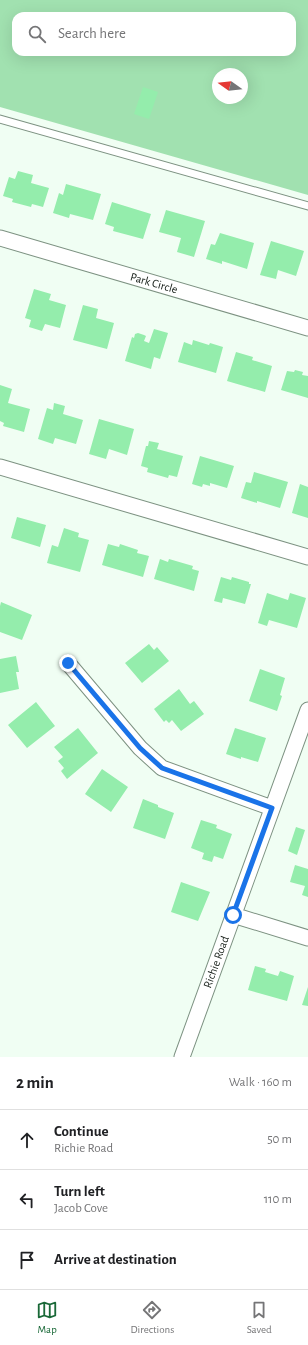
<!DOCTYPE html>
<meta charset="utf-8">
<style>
body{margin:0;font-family:"Alegreya Sans",sans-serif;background:#f6f6f6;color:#202124}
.compass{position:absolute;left:212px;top:68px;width:36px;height:36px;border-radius:50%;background:#fff;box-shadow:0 4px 16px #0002;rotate:285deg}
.stop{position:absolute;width:12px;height:12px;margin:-9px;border:3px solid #1a73e8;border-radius:50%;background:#fff}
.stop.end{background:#1a73e8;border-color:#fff;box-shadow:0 1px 4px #0008}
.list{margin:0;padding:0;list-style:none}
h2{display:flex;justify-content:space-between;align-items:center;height:52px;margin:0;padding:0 16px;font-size:17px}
h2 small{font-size:13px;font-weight:400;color:#757577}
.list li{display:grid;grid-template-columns:26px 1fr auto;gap:12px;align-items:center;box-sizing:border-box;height:60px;padding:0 16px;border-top:1px solid #e0e0e0}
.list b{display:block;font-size:15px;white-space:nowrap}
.list p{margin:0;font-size:13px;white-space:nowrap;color:#757577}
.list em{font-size:13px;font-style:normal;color:#757577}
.icon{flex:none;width:22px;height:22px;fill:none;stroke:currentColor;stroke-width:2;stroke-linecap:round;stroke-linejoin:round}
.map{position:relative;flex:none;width:308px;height:1057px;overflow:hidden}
.search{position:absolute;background:#fff;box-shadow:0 4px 16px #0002;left:12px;right:12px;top:12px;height:44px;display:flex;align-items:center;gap:10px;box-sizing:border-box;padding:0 14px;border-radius:12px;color:#757577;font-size:15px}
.sheet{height:232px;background:#fff}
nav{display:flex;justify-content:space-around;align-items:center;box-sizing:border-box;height:56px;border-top:1px solid #e0e0e0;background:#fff;font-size:11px;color:#757577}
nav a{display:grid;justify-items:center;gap:2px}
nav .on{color:#196837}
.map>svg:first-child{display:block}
</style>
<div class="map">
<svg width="308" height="1057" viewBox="0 0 308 1057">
<rect width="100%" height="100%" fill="#f0fef3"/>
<path fill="#a1e1b0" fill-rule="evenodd" d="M0,0H308V195L0,107ZM16,16H292V52H16ZM218,74H242V98H218Z"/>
<path fill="#94edac" d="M143,87L158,92L149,119L134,114Z
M18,171L33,175L31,183L49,188L43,207L32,204L31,207L12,202L13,199L3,196L9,177L15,179Z
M66,184L101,194L93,220L70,214L69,218L53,213L59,193L63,195Z
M112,202L151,214L143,239L113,231L114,227L105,224Z
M166,210L205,221L194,257L177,252L181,238L159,232Z
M220,233L254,243L247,269L222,261V264L206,259L211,244L215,245Z
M271,241L304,251L296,276L278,270L276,279L260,275Z
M34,289L51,294L49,300L66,305L60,328L45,324L42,331L29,327L31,320L25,318Z
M83,305L98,309L96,318L114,323L107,349L73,340Z
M154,329L168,333L160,359L154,357L151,369L125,361L132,337L134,338L135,334L138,333L144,335L146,336L144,341L149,343Z
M193,340L209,345L210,343L223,347L216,373L178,362L184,342L192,345Z
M236,352L253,357L252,360L272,366L265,392L227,381Z
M295,370L303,372L302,375L308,376V398L281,390L287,371L294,372Z
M0,385L12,389L8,403L30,409L24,432L3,426L4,423L0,421Z
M54,403L65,406L63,414L83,420L76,444L55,438L53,444L38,439L47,408L53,410Z
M99,419L134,429L127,455L109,449L106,459L89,454Z
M149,441L159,443L157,449L183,456L177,477L169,475L168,478L147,472L148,468L141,466L146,446H148Z
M200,456L234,466L227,488L210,483V486L203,484L202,487L192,484Z
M254,472L288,482L280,508L257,501V503L241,498L246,482L251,483Z
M300,484L308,487V518L292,513Z
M17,517L46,525L40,547L11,538Z
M64,528L79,533L78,537L89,540L80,572L47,563L52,545L58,547Z
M108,544L119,547L120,544L138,550L137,553L149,556L143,577L102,565Z
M160,559L168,562L169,559L193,566L192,569L199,571L194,591L154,579Z
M221,577L231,580L232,577L249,582V584H251L245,604L223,598L222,603L214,601Z
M267,593L288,600L290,593L306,598L297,628L269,620L267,626L258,623Z
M1,602L32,615L22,640L0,632V606Z
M149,644L154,650L157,647L169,661L142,683L125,663Z
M16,656L19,672H16L19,689L0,693V659Z
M260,669L285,678L280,695L282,696L277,711L249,701Z
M179,689L190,704L194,701L204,714L181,731L172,720L169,723L166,720L164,722L154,709Z
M36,702L55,726L27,748L8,725Z
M78,728L98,753L67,779L61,771L64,768L58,761L63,757L54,747Z
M235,728L266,738L258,762L241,757V759L226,754Z
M102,769L128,787L111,812L85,794Z
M143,799L158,805V807L174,813L165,839L133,828Z
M201,820L217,825L216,828L232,834L223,859L214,856L212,862L202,859L204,853L191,848Z
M296,827L305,830L297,855L288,851Z
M295,865L308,869V897L302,895L305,886L290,882Z
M181,882L210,892L198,921L171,912Z
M255,966L266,969L265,972L278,976L280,971L294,976L287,1001L248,990Z
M308,987V1006L302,1005Z"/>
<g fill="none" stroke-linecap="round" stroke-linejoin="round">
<g stroke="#7d9282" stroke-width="9">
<path id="lane" d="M0,119L308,206"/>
</g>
<g stroke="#7d9282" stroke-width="17">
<path id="street" d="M0,238L308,328
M0,467L308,557
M68,663L140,748L162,768L272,808
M233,915L308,938
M182,1057L308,710"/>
</g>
<use href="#lane" stroke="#fff" stroke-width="7"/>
<use href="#street" stroke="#fff" stroke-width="15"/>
</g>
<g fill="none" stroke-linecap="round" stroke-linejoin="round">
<path stroke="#1a73e8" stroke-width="5" d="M68,663L140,748L162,768L272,808L233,915"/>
</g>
<g text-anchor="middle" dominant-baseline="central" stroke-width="3.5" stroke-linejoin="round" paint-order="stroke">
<g font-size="12" fill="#161e18" stroke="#fff">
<text transform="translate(154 283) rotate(16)">Park Circle</text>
<text transform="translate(216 962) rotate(-70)">Richie Road</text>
</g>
</g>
</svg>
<svg class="compass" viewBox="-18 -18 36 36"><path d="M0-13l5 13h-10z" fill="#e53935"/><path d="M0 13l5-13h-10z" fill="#757577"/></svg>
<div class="stop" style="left:233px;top:915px"></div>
<div class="stop end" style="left:68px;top:663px"></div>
<div class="search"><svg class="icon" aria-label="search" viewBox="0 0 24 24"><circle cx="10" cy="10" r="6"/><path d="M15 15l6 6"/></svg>Search here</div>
</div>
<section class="sheet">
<h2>2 min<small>Walk · 160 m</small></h2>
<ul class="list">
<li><svg class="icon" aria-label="ahead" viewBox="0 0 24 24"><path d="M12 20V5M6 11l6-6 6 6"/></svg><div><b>Continue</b><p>Richie Road</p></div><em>50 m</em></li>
<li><svg class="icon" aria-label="left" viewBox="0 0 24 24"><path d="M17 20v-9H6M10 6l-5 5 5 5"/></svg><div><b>Turn left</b><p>Jacob Cove</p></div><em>110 m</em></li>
<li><svg class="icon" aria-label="arrive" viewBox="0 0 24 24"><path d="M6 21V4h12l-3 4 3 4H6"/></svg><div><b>Arrive at destination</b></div></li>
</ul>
</section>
<nav>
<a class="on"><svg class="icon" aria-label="map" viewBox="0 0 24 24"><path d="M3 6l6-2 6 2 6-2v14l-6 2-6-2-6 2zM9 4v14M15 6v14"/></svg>Map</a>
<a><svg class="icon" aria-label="directions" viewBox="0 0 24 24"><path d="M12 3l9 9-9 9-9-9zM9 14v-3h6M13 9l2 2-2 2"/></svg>Directions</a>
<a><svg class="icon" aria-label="saved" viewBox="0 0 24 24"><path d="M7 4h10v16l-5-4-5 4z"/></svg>Saved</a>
</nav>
